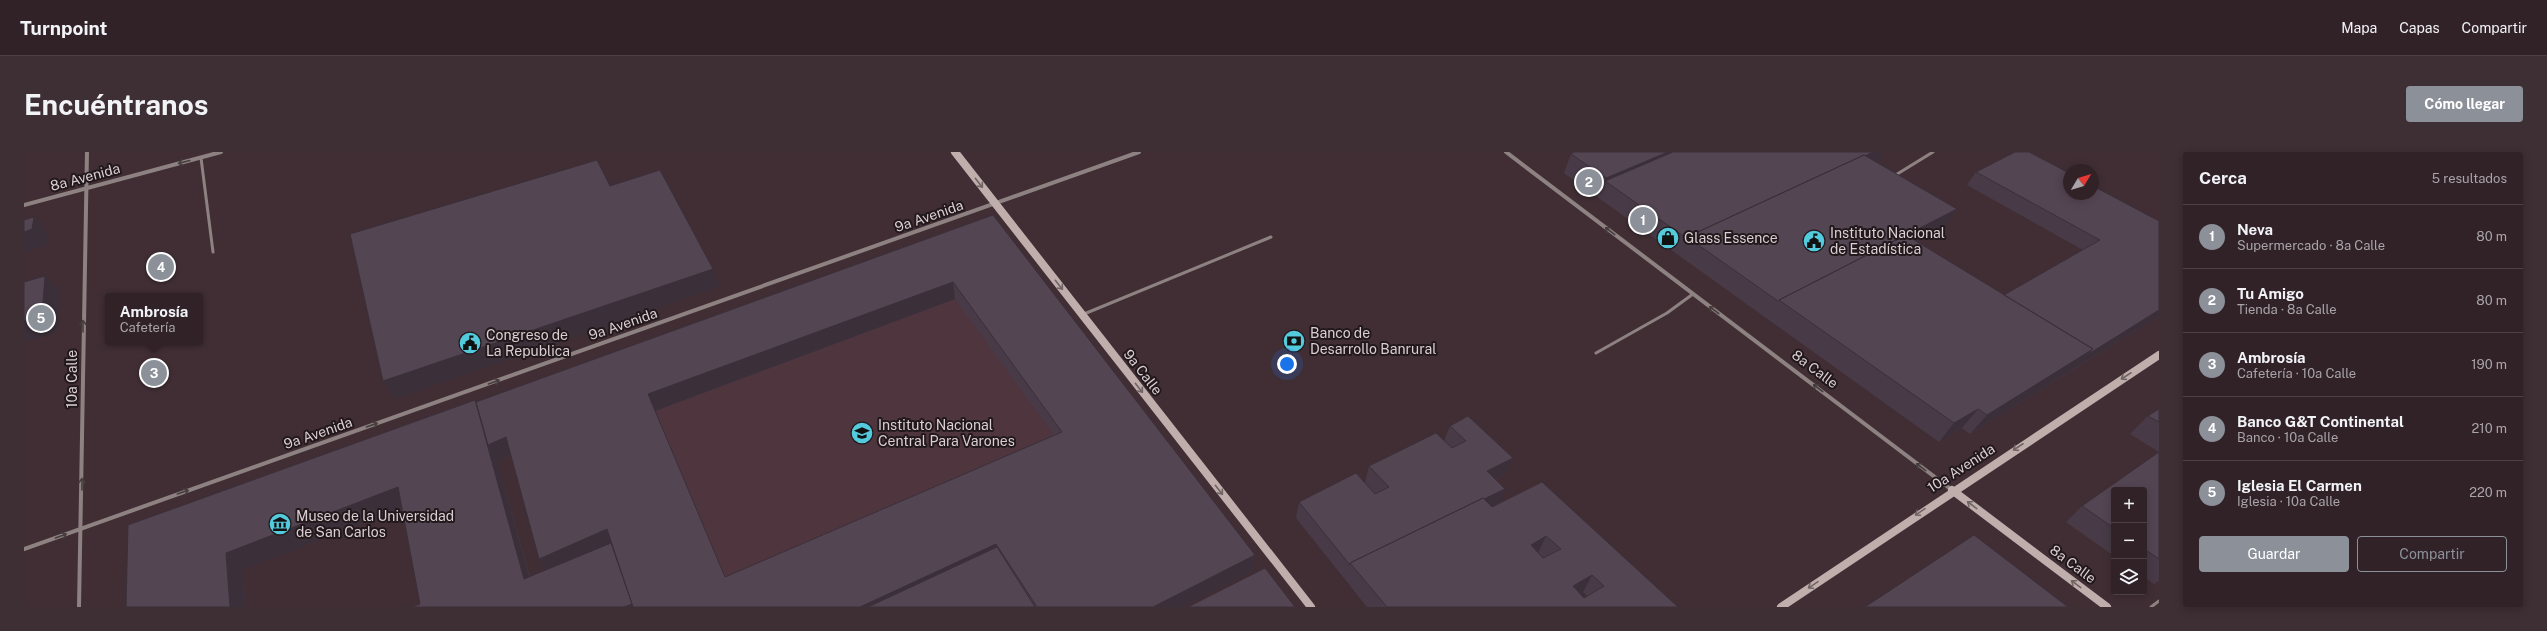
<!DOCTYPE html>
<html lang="es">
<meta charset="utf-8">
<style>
body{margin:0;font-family:"Public Sans",sans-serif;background:#3d2f34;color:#f1f3f6}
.controls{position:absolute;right:12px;bottom:12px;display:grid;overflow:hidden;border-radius:4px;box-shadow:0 2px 10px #0003}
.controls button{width:36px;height:36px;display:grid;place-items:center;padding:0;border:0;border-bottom:1px solid #4c3f45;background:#312228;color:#f1f3f6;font:20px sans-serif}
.compass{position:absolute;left:2039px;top:12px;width:36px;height:36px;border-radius:50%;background:#312228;box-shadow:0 2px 10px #0003;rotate:52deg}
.you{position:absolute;left:1263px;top:212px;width:14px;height:14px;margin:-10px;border:3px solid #fff;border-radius:50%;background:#1a73e8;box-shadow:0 0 0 6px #1a73e833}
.badge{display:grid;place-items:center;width:26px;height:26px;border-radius:50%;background:#8c9099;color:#fff;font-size:13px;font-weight:700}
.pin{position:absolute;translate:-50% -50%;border:2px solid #fff;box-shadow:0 1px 4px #0006}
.popup{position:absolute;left:81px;top:141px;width:98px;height:52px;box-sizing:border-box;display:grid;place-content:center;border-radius:4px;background:#312228;filter:drop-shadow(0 1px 3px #0005);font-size:13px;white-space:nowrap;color:#a8a4a8}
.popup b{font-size:15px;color:#f1f3f6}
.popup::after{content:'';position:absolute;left:50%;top:100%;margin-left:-8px;border:8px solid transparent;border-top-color:#312228}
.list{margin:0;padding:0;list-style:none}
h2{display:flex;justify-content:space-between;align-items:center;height:52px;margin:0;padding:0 16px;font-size:17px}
h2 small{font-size:13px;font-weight:400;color:#a8a4a8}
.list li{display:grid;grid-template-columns:26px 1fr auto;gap:12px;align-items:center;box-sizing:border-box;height:64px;padding:0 16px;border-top:1px solid #4c3f45}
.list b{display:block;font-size:15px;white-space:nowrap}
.list p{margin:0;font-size:13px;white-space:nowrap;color:#a8a4a8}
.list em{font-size:13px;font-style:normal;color:#a8a4a8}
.actions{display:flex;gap:8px;padding:12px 16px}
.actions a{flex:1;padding:9px 0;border:1px solid #8c9099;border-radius:4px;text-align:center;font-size:14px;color:#8c9099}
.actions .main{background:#8c9099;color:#fff}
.icon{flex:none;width:22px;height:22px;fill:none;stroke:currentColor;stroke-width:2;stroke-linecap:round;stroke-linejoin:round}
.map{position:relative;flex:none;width:2135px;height:455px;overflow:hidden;border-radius:4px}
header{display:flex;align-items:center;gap:24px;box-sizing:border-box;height:56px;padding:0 20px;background:#312228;border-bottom:1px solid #4c3f45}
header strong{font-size:19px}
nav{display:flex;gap:22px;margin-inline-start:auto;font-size:14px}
.intro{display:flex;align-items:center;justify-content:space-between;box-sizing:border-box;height:96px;padding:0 24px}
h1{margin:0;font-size:28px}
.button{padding:10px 18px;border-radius:4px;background:#8c9099;color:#fff;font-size:14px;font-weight:700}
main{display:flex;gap:24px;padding:0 24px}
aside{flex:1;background:#312228;border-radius:4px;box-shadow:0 2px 10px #0003}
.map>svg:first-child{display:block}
</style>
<header>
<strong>Turnpoint</strong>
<nav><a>Mapa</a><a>Capas</a><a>Compartir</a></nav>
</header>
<div class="intro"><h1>Encuéntranos</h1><a class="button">Cómo llegar</a></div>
<main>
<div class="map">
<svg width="2135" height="455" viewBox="0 0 2135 455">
<rect width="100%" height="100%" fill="#412e35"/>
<path fill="#4f353e" d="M970,80L1156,324L612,455L538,238Z"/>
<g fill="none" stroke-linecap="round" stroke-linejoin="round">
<path stroke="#8d8281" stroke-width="3" d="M177,6L189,100
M1870,24L1909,0
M1060,162L1247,85
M1572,201L1643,161L1669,142
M2127,455L2135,449"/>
<path stroke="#8d8281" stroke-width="4" d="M1482,0L1928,338
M0,53L197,0
M0,397L1115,0
M55,455L63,0"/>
<path stroke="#bfaeac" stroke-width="8" d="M931,0L1287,455
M1928,338L2083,455
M1757,455L2135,203"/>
</g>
<path fill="#483b47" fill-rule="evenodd" d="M1547,2L1855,9L1852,10L1920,76L1893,90L1980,143L2059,98L1943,33L1952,20L2045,21L2135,164L1946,282L1938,276L1915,290L1540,21Z
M969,63L1231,403L1228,419L1158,455H388L396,452L378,356L218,418L222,455H102L451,248L452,250ZM931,147L1030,283L701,425L631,259ZM487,303L522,418L506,425L473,309Z
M2135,257V300L2106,282L2124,264Z
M1426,274L1482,322L1472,327L1481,337L1475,351L1654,455H1343L1272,366L1275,350L1341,331L1345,314L1420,289ZM1559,440L1563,444L1560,446L1556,442Z
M2135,300V429L2130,432L2120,425V338H2090V404L2042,370L2058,354Z"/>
<path fill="#3b303a" d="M1644,0H1680L1581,29L1582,26Z
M1849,0H1860L1855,9L1675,93L1664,85Z
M1933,57L1920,76L1766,156L1756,148Z
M10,65L24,82L22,94L0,100V80Z
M689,117L695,135L371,247L359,229Z
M21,124L36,141L33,180L0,190V169Z
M929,130L931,147L631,259L624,242Z
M2135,158V164L2051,216L2063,203Z
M2069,197L2051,216L1946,282L1963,263Z
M451,248L461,266L482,285L491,301L473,309L511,445L500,427Z
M1954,257L1938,276L1915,290L1930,271Z
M1489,306L1482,322L1456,335L1463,319Z
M374,335L386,353L218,418L222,455H206L202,401Z
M1481,337L1475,353L1327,412Z
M583,377L612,455H600L525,423L515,407Z
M1522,384L1514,401L1507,393Z
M972,392L974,408L873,455H836Z
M1231,403L1228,419L1158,455H1129Z
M1568,423L1559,440L1540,451L1549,434Z"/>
<path fill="#544553" stroke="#3b303a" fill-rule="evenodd" d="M1550,0H1644L1582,26L1547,2Z
M1649,0H1849L1841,4L1840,3L1663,85L1662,86L1581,29Z
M1991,0H2005L2045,21V42H2069V34L2135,69V158L2063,203L2069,197L1980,143L2076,88L1952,20Z
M1840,3L1933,57L1755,148H1756L1754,149L1663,85Z
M573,8L586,34L636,18L689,117L359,229L326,82Z
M969,63L1231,403L1129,455H1013L972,392L836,455H609L583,377L515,407L482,285L464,293L452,250ZM929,130L1038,280L701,425L624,242Z
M10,65L8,77L0,80V68Z
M1882,83L2069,197L1963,263L1954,257L1930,271L1755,148Z
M21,124L18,163L0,169V130Z
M451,248L500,427L587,391L608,452L600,455H388L396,452L374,335L202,401L206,455H102L104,373Z
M2135,257V270L2124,264Z
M1444,264L1489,306L1463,319L1481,337L1460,347L1459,346L1326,411V413L1275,350L1332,321L1351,342L1365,335L1345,314L1412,281L1428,296L1442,289L1426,274Z
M2135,300V407L2120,397V338H2090V376L2058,354Z
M1518,330L1654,455H1363L1326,411L1459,346L1468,355ZM1522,384L1537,397L1519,406L1507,393ZM1568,423L1580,434L1560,446L1549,434Z
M1950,383L2044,455H1841Z
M973,395L1011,455H844Z
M1241,416L1271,455H1164Z"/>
<defs><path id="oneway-shaft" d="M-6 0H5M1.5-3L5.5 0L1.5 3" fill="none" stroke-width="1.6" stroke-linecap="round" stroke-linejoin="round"/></defs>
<g stroke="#473e3f">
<use href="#oneway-shaft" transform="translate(160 10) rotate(165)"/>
<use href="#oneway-shaft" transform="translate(1586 79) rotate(-143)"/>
<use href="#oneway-shaft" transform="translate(1690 158) rotate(-143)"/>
<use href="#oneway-shaft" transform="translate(59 174) rotate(-90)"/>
<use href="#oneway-shaft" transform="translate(470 230) rotate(-19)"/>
<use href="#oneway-shaft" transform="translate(1794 236) rotate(-143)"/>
<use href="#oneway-shaft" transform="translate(348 273) rotate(-19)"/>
<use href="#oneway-shaft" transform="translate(1897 315) rotate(-143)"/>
<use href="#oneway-shaft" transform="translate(58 332) rotate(-90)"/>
<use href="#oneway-shaft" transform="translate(159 340) rotate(-19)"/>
<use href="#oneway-shaft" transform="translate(37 384) rotate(-20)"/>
</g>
<g stroke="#706464">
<use href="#oneway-shaft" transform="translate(955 31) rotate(52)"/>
<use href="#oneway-shaft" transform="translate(1035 133) rotate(52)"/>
<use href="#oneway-shaft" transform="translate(2102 224) rotate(147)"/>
<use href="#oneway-shaft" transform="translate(1115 236) rotate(52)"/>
<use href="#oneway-shaft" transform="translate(1994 295) rotate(147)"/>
<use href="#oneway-shaft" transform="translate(1195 338) rotate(52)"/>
<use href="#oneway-shaft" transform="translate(1948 353) rotate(-143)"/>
<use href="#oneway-shaft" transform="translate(1896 360) rotate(146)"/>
<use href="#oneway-shaft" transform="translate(2052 432) rotate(-143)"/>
<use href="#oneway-shaft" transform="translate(1789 433) rotate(146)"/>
</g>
<defs>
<g id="shop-disc" transform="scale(1.15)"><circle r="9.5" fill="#54cadd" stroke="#22191c"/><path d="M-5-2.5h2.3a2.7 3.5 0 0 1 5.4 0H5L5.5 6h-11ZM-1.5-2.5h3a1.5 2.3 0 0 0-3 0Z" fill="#111"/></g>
<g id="civic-disc" transform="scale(1.15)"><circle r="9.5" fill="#54cadd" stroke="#22191c"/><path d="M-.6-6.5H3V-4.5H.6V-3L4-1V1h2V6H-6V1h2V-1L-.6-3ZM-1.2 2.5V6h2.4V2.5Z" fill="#111"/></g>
<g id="bank-disc" transform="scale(1.15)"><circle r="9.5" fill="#54cadd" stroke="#22191c"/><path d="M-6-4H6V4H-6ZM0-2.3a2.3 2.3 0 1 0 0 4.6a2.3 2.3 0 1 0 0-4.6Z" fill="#111"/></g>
<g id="school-disc" transform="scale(1.15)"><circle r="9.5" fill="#54cadd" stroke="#22191c"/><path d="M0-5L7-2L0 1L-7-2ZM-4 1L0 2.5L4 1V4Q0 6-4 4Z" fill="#111"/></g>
<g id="museum-disc" transform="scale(1.15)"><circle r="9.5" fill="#54cadd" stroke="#22191c"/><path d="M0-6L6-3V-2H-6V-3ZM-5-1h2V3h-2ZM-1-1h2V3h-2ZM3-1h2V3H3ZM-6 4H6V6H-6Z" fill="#111"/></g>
</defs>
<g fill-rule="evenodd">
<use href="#shop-disc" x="1644" y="86"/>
<use href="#civic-disc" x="1790" y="89"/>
<use href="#bank-disc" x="1270" y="189"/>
<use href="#civic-disc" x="446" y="191"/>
<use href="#school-disc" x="838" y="281"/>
<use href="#museum-disc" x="256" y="372"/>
</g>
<g text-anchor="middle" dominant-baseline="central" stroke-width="4" stroke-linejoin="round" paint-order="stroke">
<g font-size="14" fill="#dccfd3" stroke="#22191c">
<text transform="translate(61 25) rotate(-15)">8a Avenida</text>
<text transform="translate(905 64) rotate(-19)">9a Avenida</text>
<text transform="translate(599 172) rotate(-19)">9a Avenida</text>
<text transform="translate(1791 217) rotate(37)">8a Calle</text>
<text transform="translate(1119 220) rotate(52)">9a Calle</text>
<text transform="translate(48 227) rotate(-90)">10a Calle</text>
<text transform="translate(294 281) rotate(-19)">9a Avenida</text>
<text transform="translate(1937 316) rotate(-33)">10a Avenida</text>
<text transform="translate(2049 412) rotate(37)">8a Calle</text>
</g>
<g font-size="14" fill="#dccfd3" stroke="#22191c" text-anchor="start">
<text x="1806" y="81">Instituto Nacional<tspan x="1806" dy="16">de Estadística</tspan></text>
<text x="1660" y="86">Glass Essence</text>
<text x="1286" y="181">Banco de<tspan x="1286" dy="16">Desarrollo Banrural</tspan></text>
<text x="462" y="183">Congreso de<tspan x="462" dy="16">La Republica</tspan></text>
<text x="854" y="273">Instituto Nacional<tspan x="854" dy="16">Central Para Varones</tspan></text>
<text x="272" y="364">Museo de la Universidad<tspan x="272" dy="16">de San Carlos</tspan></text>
</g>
</g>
</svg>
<div class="controls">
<button>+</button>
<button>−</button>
<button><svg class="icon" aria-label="layers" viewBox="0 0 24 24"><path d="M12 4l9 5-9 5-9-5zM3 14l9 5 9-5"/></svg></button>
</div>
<svg class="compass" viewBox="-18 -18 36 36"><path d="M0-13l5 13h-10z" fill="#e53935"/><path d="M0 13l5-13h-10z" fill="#a8a4a8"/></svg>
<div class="you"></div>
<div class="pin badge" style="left:1619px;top:68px">1</div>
<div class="pin badge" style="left:1565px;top:30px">2</div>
<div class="pin badge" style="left:130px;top:221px">3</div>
<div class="popup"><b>Ambrosía</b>Cafetería</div>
<div class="pin badge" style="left:137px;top:115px">4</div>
<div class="pin badge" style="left:17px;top:166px">5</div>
</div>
<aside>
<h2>Cerca<small>5 resultados</small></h2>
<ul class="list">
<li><span class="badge">1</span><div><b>Neva</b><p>Supermercado · 8a Calle</p></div><em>80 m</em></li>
<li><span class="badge">2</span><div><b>Tu Amigo</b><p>Tienda · 8a Calle</p></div><em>80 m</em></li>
<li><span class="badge">3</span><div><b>Ambrosía</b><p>Cafetería · 10a Calle</p></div><em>190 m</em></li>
<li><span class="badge">4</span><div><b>Banco G&amp;T Continental</b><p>Banco · 10a Calle</p></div><em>210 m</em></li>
<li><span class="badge">5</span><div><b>Iglesia El Carmen</b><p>Iglesia · 10a Calle</p></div><em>220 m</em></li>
</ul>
<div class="actions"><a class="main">Guardar</a><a>Compartir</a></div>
</aside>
</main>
